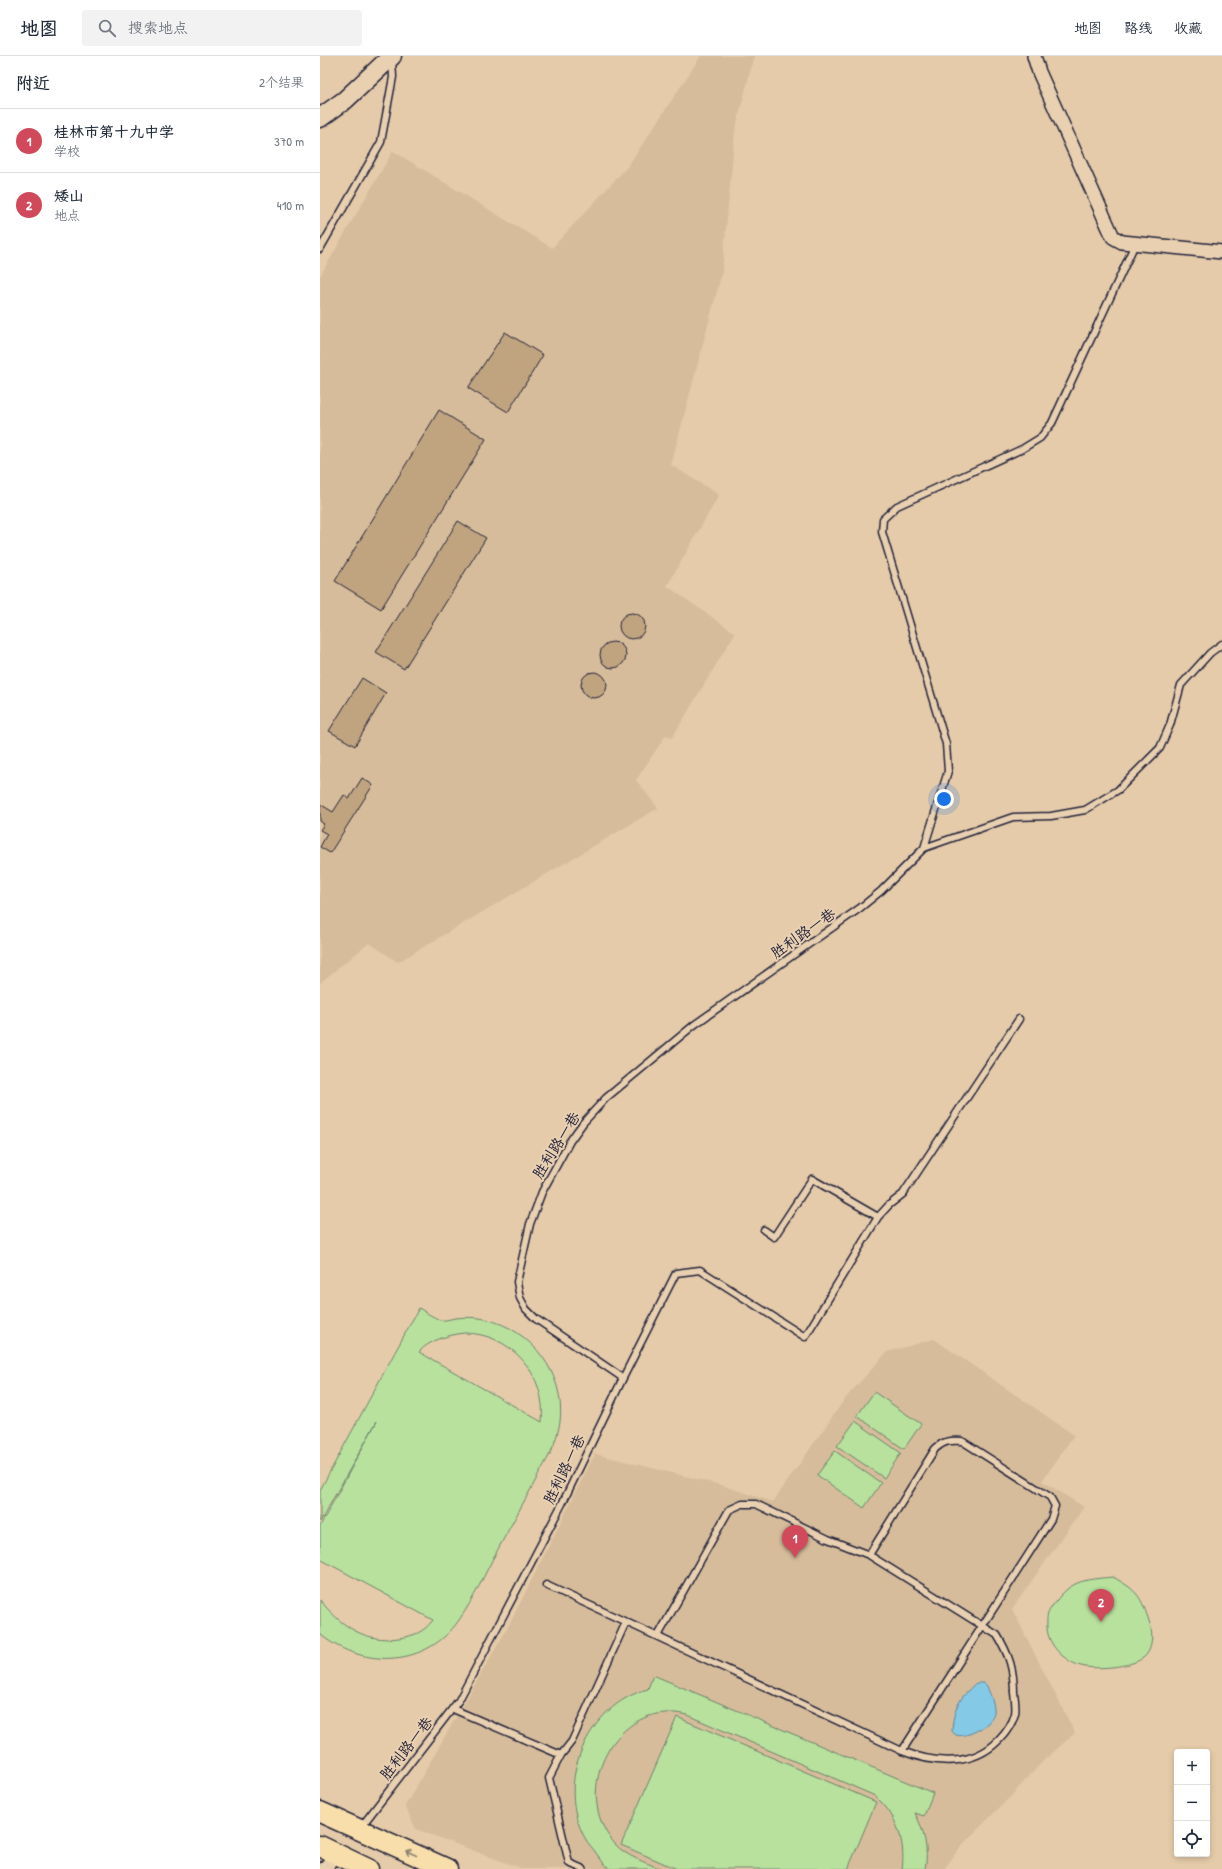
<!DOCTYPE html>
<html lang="zh">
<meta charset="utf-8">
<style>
body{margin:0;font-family:"Patrick Hand","LXGW WenKai TC",sans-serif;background:#f2f2f3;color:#1f2937}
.controls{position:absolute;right:12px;bottom:12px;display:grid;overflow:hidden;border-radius:4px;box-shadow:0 2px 6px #0003}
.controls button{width:36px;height:36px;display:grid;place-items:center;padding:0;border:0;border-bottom:1px solid #e0e1e3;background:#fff;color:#1f2937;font:20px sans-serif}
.you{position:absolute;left:624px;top:743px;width:14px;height:14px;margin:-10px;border:3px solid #fff;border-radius:50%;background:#1a73e8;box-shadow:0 0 0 6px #1a73e833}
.badge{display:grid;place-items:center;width:26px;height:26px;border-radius:50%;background:#d1495b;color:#fff;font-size:13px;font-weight:700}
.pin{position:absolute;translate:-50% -33px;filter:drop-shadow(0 1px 2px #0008)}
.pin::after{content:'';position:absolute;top:21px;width:14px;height:12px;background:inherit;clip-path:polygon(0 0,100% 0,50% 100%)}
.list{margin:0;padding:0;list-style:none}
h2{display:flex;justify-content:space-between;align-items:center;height:52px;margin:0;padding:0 16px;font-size:17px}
h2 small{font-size:13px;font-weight:400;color:#747a83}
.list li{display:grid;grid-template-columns:26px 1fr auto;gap:12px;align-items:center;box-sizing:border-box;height:64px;padding:0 16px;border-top:1px solid #e0e1e3}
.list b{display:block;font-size:15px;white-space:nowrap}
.list p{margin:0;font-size:13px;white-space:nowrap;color:#747a83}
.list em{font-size:13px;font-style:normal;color:#747a83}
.icon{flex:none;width:22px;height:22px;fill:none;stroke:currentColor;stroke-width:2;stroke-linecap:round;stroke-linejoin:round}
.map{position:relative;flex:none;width:902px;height:1813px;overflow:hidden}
header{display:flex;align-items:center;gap:24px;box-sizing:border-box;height:56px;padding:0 20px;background:#fff;border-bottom:1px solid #e0e1e3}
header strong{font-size:19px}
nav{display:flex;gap:22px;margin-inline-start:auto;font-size:14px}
.search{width:280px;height:36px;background:#f2f2f3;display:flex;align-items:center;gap:10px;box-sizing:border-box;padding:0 14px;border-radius:4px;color:#747a83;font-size:15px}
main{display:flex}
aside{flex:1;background:#fff}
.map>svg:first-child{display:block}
</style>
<header>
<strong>地图</strong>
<div class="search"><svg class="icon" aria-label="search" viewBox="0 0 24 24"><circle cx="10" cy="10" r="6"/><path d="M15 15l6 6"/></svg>搜索地点</div>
<nav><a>地图</a><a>路线</a><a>收藏</a></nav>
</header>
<main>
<aside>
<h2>附近<small>2个结果</small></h2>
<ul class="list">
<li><span class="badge">1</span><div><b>桂林市第十九中学</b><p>学校</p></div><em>370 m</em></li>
<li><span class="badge">2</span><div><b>矮山</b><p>地点</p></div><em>410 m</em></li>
</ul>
</aside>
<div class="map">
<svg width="902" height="1813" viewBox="0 0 902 1813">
<rect width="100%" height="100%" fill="#e5cba9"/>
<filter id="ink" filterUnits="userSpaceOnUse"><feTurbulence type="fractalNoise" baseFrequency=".025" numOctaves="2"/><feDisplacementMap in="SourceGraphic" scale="8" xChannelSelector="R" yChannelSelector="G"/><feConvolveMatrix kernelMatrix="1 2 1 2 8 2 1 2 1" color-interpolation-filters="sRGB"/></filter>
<g filter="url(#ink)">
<path fill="#d6bc9a" d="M381,0H434L415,75L402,216L351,409L399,439L347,530L415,577L352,682L346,679L316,724L338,752L78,906L49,887L0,927V220L73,95L232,192L308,110Z
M614,1283L754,1379L722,1425L764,1451L692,1553L755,1677L723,1705L692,1739L642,1789L624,1813H202L96,1773L85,1750L188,1571L275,1398L401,1429L453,1446L524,1344L567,1296Z"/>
<path fill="#b7e19d" stroke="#6c826c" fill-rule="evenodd" d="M99,1252C105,1256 113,1261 120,1264C124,1265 130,1263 135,1262C144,1261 156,1261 165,1263C211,1273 246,1318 240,1366C238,1377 235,1386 231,1396C213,1429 195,1462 177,1495C165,1517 154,1543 139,1564C107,1611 45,1613 2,1580L0,1577V1544C21,1570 45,1587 79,1582C94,1580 104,1576 113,1564L0,1503V1470L57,1365L0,1466V1434ZM144,1277C191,1277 227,1319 222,1366L99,1296C109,1284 129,1279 144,1277Z
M554,1336L601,1368L584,1393L537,1360Z
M535,1365L581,1397L564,1422L517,1390Z
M515,1395L561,1427L544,1452L497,1419Z
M793,1521C818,1535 821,1540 830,1568C833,1578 833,1595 823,1602C811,1611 776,1614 761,1610C744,1605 728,1589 727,1572C727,1563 726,1559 731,1552C750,1524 761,1524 793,1521Z
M333,1619L613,1737L604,1760L595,1757C604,1774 609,1794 605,1813H582C586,1785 576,1756 553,1739L367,1659C296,1641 248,1736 295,1788C307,1801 325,1806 341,1813H290C284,1809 281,1803 276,1797C273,1792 268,1788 265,1782C234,1727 267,1649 328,1633Z
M357,1661L556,1746L528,1813H357L301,1789Z"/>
<path fill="#84c9e5" stroke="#5d86a1" d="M656,1627H664L667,1630C670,1638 675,1649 674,1657C673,1668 647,1683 636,1679C636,1679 632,1676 632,1675C633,1653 640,1641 656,1627Z"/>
<path fill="#c0a47f" stroke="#22223b" d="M185,276L223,299L188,356L148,332Z
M119,354L166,383L61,553L15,525Z
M138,465L166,482L84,613L56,596Z
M299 570a13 13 0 1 1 26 0a13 13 0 1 1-26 0Z
M280 599a13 13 0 1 1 26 0a13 13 0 1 1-26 0Z
M261 629a13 13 0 1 1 26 0a13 13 0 1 1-26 0Z
M42,622L66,637L35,690L9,675Z
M42,722L53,729L10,797L0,791L7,778L0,774L4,768L0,765V748L13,756L24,739L29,743Z"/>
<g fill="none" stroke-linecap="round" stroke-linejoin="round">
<g stroke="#22223b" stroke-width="9">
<path id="lane" d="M0,193L61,86L73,21L72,4
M604,792L628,715L626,688L562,476L563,463L577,450L702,393L720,382L732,367L815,188
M444,1174L454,1181L492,1123L558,1161
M303,1322L356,1217L380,1214L485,1281L558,1161L569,1149L583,1138L699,963
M549,1499L615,1393C623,1385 630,1384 642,1385L730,1441L735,1450L731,1463L582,1695
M226,1529L306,1566
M133,1653L241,1699L252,1685L306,1566L582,1695C615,1708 653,1711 679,1684C686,1677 692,1668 695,1658C696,1652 695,1643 694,1637C694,1614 689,1598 677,1579L549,1499L508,1483L436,1448H422L409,1454L338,1580
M241,1699L229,1722L249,1807L263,1813
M41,1771L139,1644L242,1448L303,1322L216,1263L206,1253L200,1242L197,1226L210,1168L222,1136L250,1085L263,1067L286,1042L374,969L540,852L561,835L604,792L693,761L731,760L765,754L798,734L840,692L850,669L861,629L890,597L902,588"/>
</g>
<g stroke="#22223b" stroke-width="16">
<path id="street" d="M714,0L719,16L793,181L802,186L902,196
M4,1813L17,1798"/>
</g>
<g stroke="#22223b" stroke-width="21">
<path id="secondary" d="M0,62L25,44L72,0"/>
</g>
<g stroke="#22223b" stroke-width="23">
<path id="primary" d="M0,1756L127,1813
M0,1790L48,1813"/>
</g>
<use href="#lane" stroke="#e9d0b1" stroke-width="6"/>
<use href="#street" stroke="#e9d0b1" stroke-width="13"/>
<use href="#secondary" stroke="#e9d0b1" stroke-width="18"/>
<use href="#primary" stroke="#f8deab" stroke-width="20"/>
</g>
<defs><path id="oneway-shaft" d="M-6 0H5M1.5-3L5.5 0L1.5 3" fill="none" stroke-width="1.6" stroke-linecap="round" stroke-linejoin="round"/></defs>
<use stroke="#8d8073" href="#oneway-shaft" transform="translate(91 1797) rotate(-156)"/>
</g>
<g text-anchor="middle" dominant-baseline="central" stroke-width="4" stroke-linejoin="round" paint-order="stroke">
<g font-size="15" fill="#22223b" stroke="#e9d0b1">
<text transform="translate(483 877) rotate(-35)">胜利路一巷</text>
<text transform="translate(236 1089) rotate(-58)">胜利路一巷</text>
<text transform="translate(244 1413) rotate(-64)">胜利路一巷</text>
<text transform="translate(86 1692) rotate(-52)">胜利路一巷</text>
</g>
</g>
</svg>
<div class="controls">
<button>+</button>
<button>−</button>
<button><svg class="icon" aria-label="locate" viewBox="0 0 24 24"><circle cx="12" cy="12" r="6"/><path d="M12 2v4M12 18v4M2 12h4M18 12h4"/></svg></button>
</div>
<div class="you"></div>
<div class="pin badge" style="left:475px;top:1502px">1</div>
<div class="pin badge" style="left:781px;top:1566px">2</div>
</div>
</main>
